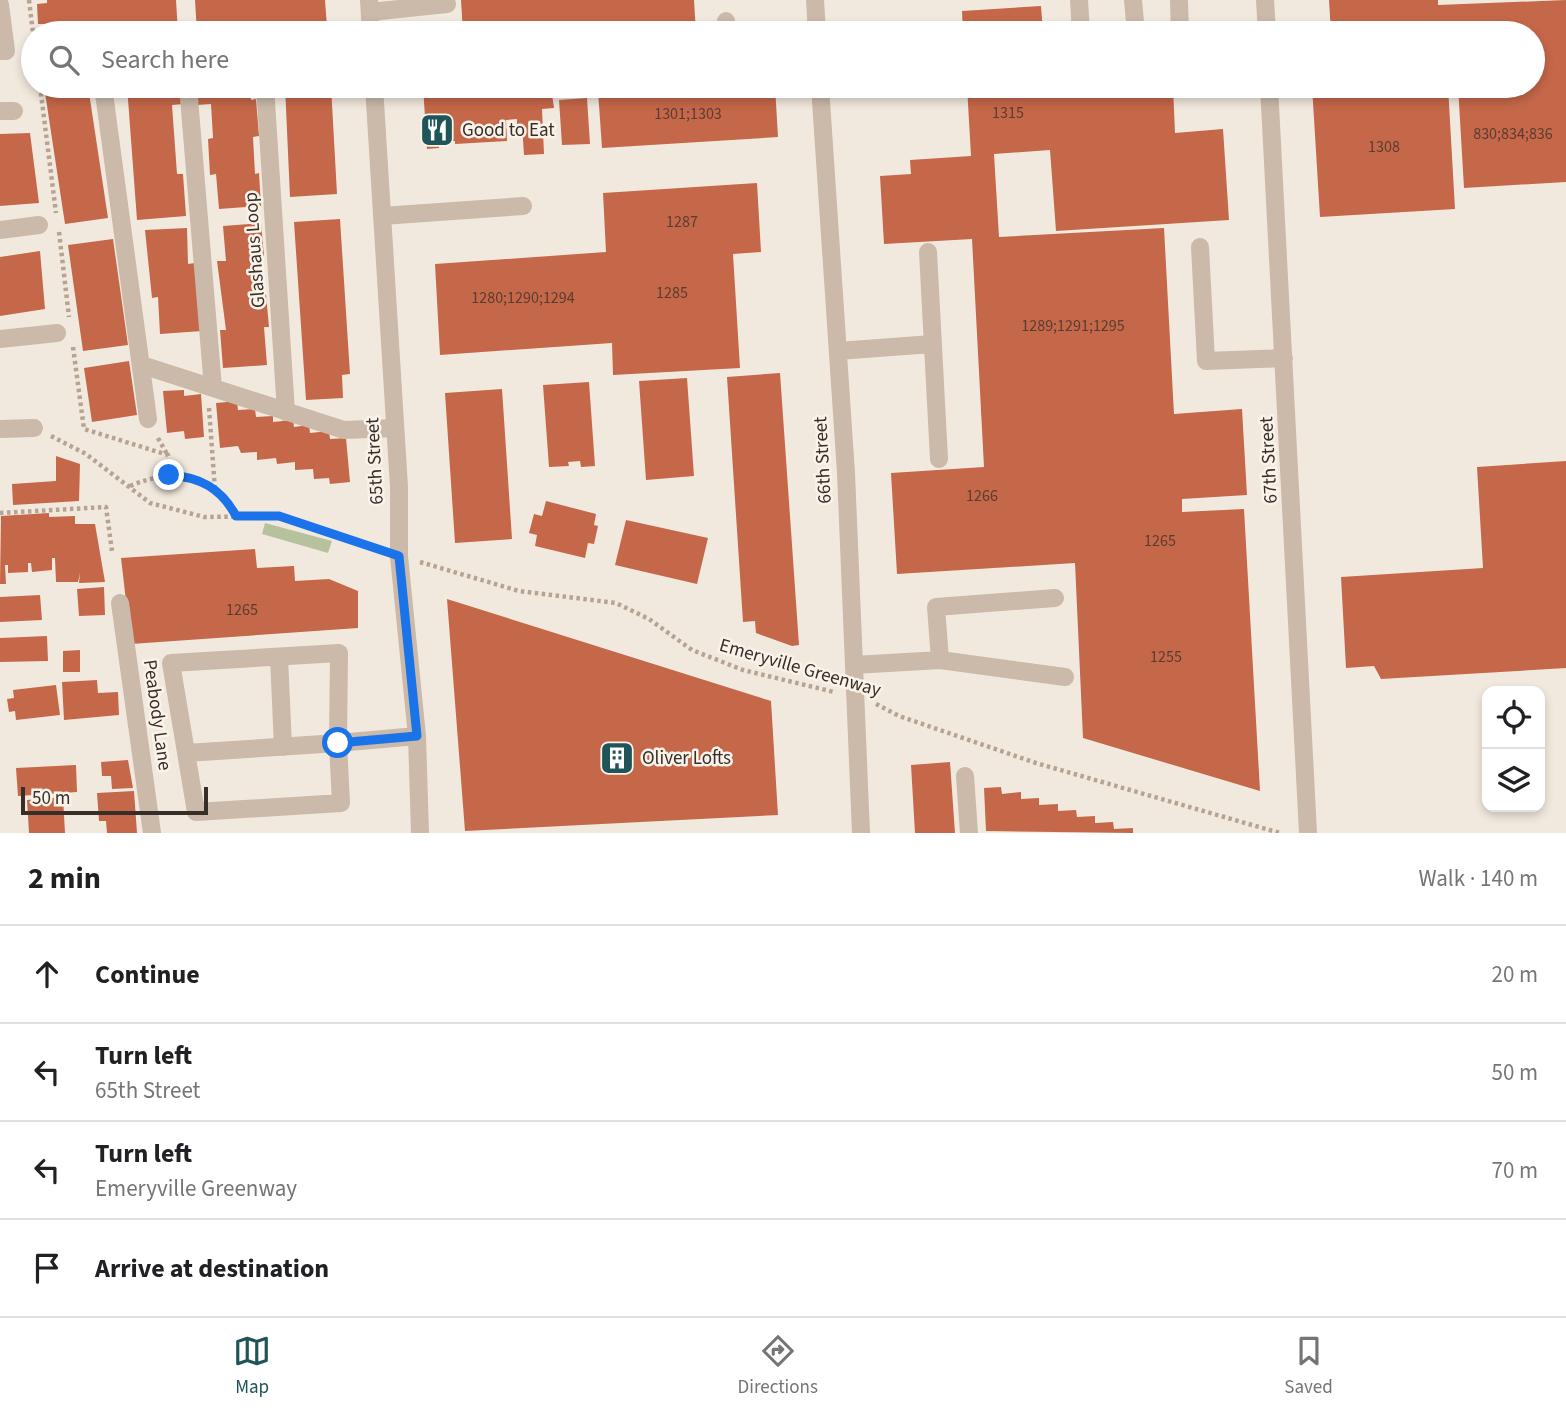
<!DOCTYPE html>
<meta charset="utf-8">
<style>
body{margin:0;font-family:"Source Sans 3",sans-serif;background:#f6f6f6;color:#202124}
.controls{position:absolute;right:21px;bottom:21px;display:grid;overflow:hidden;border-radius:14px;box-shadow:0 4px 10px #0003}
.controls button{width:63px;height:63px;display:grid;place-items:center;padding:0;border:0;border-bottom:2px solid #e0e0e0;background:#fff;color:#202124;font:35px sans-serif}
.scale{position:absolute;left:21px;bottom:18px;width:187px;box-sizing:border-box;padding-left:7px;border:4px solid #382e29;border-top:0;font-size:19px;line-height:24px;white-space:nowrap;color:#382e29;-webkit-text-stroke:5px #faf3ea;paint-order:stroke}
.stop{position:absolute;width:21px;height:21px;margin:-16px;border:5px solid #1a73e8;border-radius:50%;background:#fff}
.stop.end{background:#1a73e8;border-color:#fff;box-shadow:0 2px 7px #0008}
.list{margin:0;padding:0;list-style:none}
h2{display:flex;justify-content:space-between;align-items:center;height:91px;margin:0;padding:0 28px;font-size:30px}
h2 small{font-size:23px;font-weight:400;color:#757577}
.list li{display:grid;grid-template-columns:46px 1fr auto;gap:21px;align-items:center;box-sizing:border-box;height:98px;padding:0 28px;border-top:2px solid #e0e0e0}
.list b{display:block;font-size:26px;white-space:nowrap}
.list p{margin:0;font-size:23px;white-space:nowrap;color:#757577}
.list em{font-size:23px;font-style:normal;color:#757577}
.icon{flex:none;width:38px;height:38px;fill:none;stroke:currentColor;stroke-width:2;stroke-linecap:round;stroke-linejoin:round}
.map{position:relative;flex:none;width:1566px;height:833px;overflow:hidden}
.search{position:absolute;background:#fff;box-shadow:0 4px 10px #0003;left:21px;right:21px;top:21px;height:77px;display:flex;align-items:center;gap:18px;box-sizing:border-box;padding:0 24px;border-radius:38px;color:#757577;font-size:26px}
.sheet{height:483px;background:#fff}
nav{display:flex;justify-content:space-around;align-items:center;box-sizing:border-box;height:98px;border-top:2px solid #e0e0e0;background:#fff;font-size:19px;color:#757577}
nav a{display:grid;justify-items:center;gap:4px}
nav .on{color:#1f5559}
.map>svg:first-child{display:block}
</style>
<div class="map">
<svg width="1566" height="833" viewBox="0 0 1566 833">
<rect width="100%" height="100%" fill="#f2e9de"/>
<path fill="#b5c29d" d="M265,523L332,541L328,553L262,534Z"/>
<path fill="#c56749" d="M47,0H176L178,33H50L49,24H38L37,4L47,3Z
M195,0H325L327,27L253,33H197Z
M461,0H694L696,33H463Z
M1329,0H1438V5L1566,0V182L1464,188L1458,86H1533V33H1331Z
M1041,6L1043,33H963L962,11Z
M44,86H88L108,218L65,224Z
M127,86H181L183,104L172,105L177,174H183L186,216L137,220Z
M196,86H250L251,100L256,99L259,136L253,137L255,174L259,173L261,206L219,209L216,174L210,175L208,139L213,138L211,104L197,105Z
M285,86H331L337,194L290,197Z
M423,86H775L778,137L602,148L598,91L552,94L554,108L542,109L544,154L524,155L522,125L517,126V119L506,120L507,141L455,144V141L439,142V148L427,149Z
M967,86H1173L1175,133L1223,129L1229,220L1056,231L1050,150L994,154L999,237L1164,228L1174,414L1242,409L1247,495L1182,499V512L1244,509L1260,791L1083,738L1075,563L897,574L891,473L984,467L972,239L884,244L880,176L911,174L910,160L971,156Z
M1312,86H1448L1455,209L1320,217Z
M587,98L590,144L562,145L559,100Z
M30,133L39,203L0,206V134Z
M757,183L761,252L733,254L740,368L613,375L612,343L440,355L435,264L606,252L603,193Z
M340,219L350,374L342,375L343,398L306,400L294,222Z
M261,223L264,256L259,257L262,294H266L269,327H264L267,365L223,368L220,330H226L217,261H226L223,226Z
M187,228L188,264L195,263L202,331L160,334L158,297L152,298L145,230Z
M113,239L128,345L83,351L68,245Z
M40,251L45,309L0,316V257Z
M129,361L137,415L92,422L84,368Z
M780,373L799,645L792,646L756,633L755,621L743,622L727,377Z
M687,378L694,476L646,480L639,381Z
M589,382L595,466L581,467L580,461L568,462L569,466L549,467L543,385Z
M502,389L512,539L455,543L445,393Z
M184,390V396L201,394L204,437L185,439L184,431L167,433L163,391Z
M237,401L238,410L255,409L256,417L273,416V422L293,420L294,427L309,425L310,433L329,431L330,439L346,438L350,482L330,484L329,478L314,479L313,469L295,470V462L277,464L276,458L257,460V452L241,453L238,446L220,448L216,403Z
M56,456L80,464L79,501L13,505L12,484L56,481Z
M1566,461V668L1381,679L1374,666L1346,668L1341,577L1483,568L1477,467Z
M546,501L596,514L594,525L598,526L594,544L588,543L585,558L535,546L537,535L529,533L534,514L542,516Z
M49,513V517L75,516V524H95L105,582L79,583L80,573L78,582H56L55,558H52V570L32,572L31,563H28V572L8,573V565H5L6,584H0L1,516Z
M626,520L708,538L697,584L615,565Z
M255,549L257,568L294,566L295,581L329,579L358,591V628L131,644L121,558Z
M104,587L105,615L79,616L77,589Z
M40,595L42,620L0,622V597Z
M447,599L771,701L778,815L465,831Z
M47,636L48,661L0,662V638Z
M80,650V672H63V651Z
M97,680L98,693L118,692L119,715L64,720L62,682Z
M56,685L60,715L16,720L15,711L9,712L7,699L14,698L13,690Z
M128,760L133,788L112,789L111,776H102L101,762Z
M950,762L955,833H915L911,765Z
M76,765L77,792L18,796L16,768Z
M1001,787L1002,794L1021,792V799L1039,798V805L1058,804V811L1076,810L1077,817L1095,816V823L1113,822L1114,829L1133,828V833L986,831L984,788Z
M134,791L137,833H107L106,821H99L97,793Z
M63,797L65,833H29L27,800Z"/>
<g fill="none" stroke-linecap="round" stroke-linejoin="round">
<path stroke="#b6a393" stroke-width="4.5" stroke-dasharray="3.5 3.5" stroke-linecap="butt" d="M29,0L33,33
M40,86L56,213
M59,232L69,317
M73,347L84,429L168,455L169,475
M209,408L215,490
M51,436L86,454L150,503L204,517L280,516L378,549
M158,438L167,454
M130,486C173,468 212,472 236,516
M0,513L106,507L112,551
M420,562L519,591L616,603L649,619L692,650L743,670L834,692
M876,704L899,716L1036,763L1280,833"/>
<path stroke="#cbb9a9" stroke-width="18" d="M369,0L371,33
M815,0L817,33
M1079,0L1081,33
M1133,0L1136,33
M1179,0L1180,33
M1265,0L1267,33
M0,5L6,51H0
M370,12L447,4
M726,21V33
M103,86L148,419
M188,86L213,388
M265,86L286,412
M374,86L399,487V556L417,736L420,833
M820,86L846,473L861,833
M1269,86L1308,833
M0,111H14
M382,216L523,206
M0,230L39,225
M1200,247L1206,361L1284,358
M928,252L939,459
M0,339L57,333
M838,351L932,344
M142,365L344,430L395,428
M0,429L34,428
M120,603L152,833
M279,657L283,747
M940,660L936,607L1055,598
M854,665L940,660L1065,677
M186,753L338,743L339,653L171,663L196,812L341,803L338,743L417,736
M965,776L969,833"/>
</g>
<g fill="none" stroke-linecap="round" stroke-linejoin="round">
<path stroke="#1a73e8" stroke-width="9" d="M169,475C200,477 221,488 236,516H279L399,556L417,736L338,743"/>
</g>
<defs>
<g id="restaurant-square" transform="scale(1.75)"><rect x="-9" y="-9" width="18" height="18" rx="4" fill="#1f5559" stroke="#faf3ea"/><path d="M-5-6h1v4h1v-4h1v4h1v-4h1v5L-1.5 .5V6h-2V.5L-5-1ZM5-6V6H3V1.5H1.5Q1.5-4 5-6Z" fill="#fff"/></g>
<g id="building-square" transform="scale(1.75)"><rect x="-9" y="-9" width="18" height="18" rx="4" fill="#1f5559" stroke="#faf3ea"/><path d="M-4-6H4V6H1V3H-1V6H-4ZM-2.5-4.3h1.7v1.8h-1.7ZM.8-4.3h1.7v1.8H.8ZM-2.5-1h1.7V.8h-1.7ZM.8-1h1.7V.8H.8Z" fill="#fff"/></g>
</defs>
<g fill-rule="evenodd">
<use href="#restaurant-square" x="437" y="130"/>
<use href="#building-square" x="617" y="758"/>
</g>
<g text-anchor="middle" dominant-baseline="central" stroke-width="5" stroke-linejoin="round" paint-order="stroke">
<g font-size="16" fill="#5b3c31">
<text x="1008" y="113">1315</text>
<text x="688" y="114">1301;1303</text>
<text x="1513" y="134">830;834;836</text>
<text x="1384" y="147">1308</text>
<text x="682" y="222">1287</text>
<text x="672" y="293">1285</text>
<text x="523" y="298">1280;1290;1294</text>
<text x="1073" y="326">1289;1291;1295</text>
<text x="982" y="496">1266</text>
<text x="1160" y="541">1265</text>
<text x="242" y="610">1265</text>
<text x="1166" y="657">1255</text>
</g>
<g font-size="19" fill="#382e29" stroke="#faf3ea" text-anchor="start">
<text x="462" y="130">Good to Eat</text>
<text x="642" y="758">Oliver Lofts</text>
</g>
<g font-size="19" fill="#382e29" stroke="#faf3ea">
<text transform="translate(255 250) rotate(-94)">Glashaus Loop</text>
<text transform="translate(823 460) rotate(-93)">66th Street</text>
<text transform="translate(1269 460) rotate(-93)">67th Street</text>
<text transform="translate(375 461) rotate(-93)">65th Street</text>
<text transform="translate(800 668) rotate(16)">Emeryville Greenway</text>
<text transform="translate(157 715) rotate(82)">Peabody Lane</text>
</g>
</g>
</svg>
<div class="controls">
<button><svg class="icon" aria-label="locate" viewBox="0 0 24 24"><circle cx="12" cy="12" r="6"/><path d="M12 2v4M12 18v4M2 12h4M18 12h4"/></svg></button>
<button><svg class="icon" aria-label="layers" viewBox="0 0 24 24"><path d="M12 4l9 5-9 5-9-5zM3 14l9 5 9-5"/></svg></button>
</div>
<div class="scale">50 m</div>
<div class="stop" style="left:338px;top:743px"></div>
<div class="stop end" style="left:169px;top:475px"></div>
<div class="search"><svg class="icon" aria-label="search" viewBox="0 0 24 24"><circle cx="10" cy="10" r="6"/><path d="M15 15l6 6"/></svg>Search here</div>
</div>
<section class="sheet">
<h2>2 min<small>Walk · 140 m</small></h2>
<ul class="list">
<li><svg class="icon" aria-label="ahead" viewBox="0 0 24 24"><path d="M12 20V5M6 11l6-6 6 6"/></svg><div><b>Continue</b></div><em>20 m</em></li>
<li><svg class="icon" aria-label="left" viewBox="0 0 24 24"><path d="M17 20v-9H6M10 6l-5 5 5 5"/></svg><div><b>Turn left</b><p>65th Street</p></div><em>50 m</em></li>
<li><svg class="icon" aria-label="left" viewBox="0 0 24 24"><path d="M17 20v-9H6M10 6l-5 5 5 5"/></svg><div><b>Turn left</b><p>Emeryville Greenway</p></div><em>70 m</em></li>
<li><svg class="icon" aria-label="arrive" viewBox="0 0 24 24"><path d="M6 21V4h12l-3 4 3 4H6"/></svg><div><b>Arrive at destination</b></div></li>
</ul>
</section>
<nav>
<a class="on"><svg class="icon" aria-label="map" viewBox="0 0 24 24"><path d="M3 6l6-2 6 2 6-2v14l-6 2-6-2-6 2zM9 4v14M15 6v14"/></svg>Map</a>
<a><svg class="icon" aria-label="directions" viewBox="0 0 24 24"><path d="M12 3l9 9-9 9-9-9zM9 14v-3h6M13 9l2 2-2 2"/></svg>Directions</a>
<a><svg class="icon" aria-label="saved" viewBox="0 0 24 24"><path d="M7 4h10v16l-5-4-5 4z"/></svg>Saved</a>
</nav>
